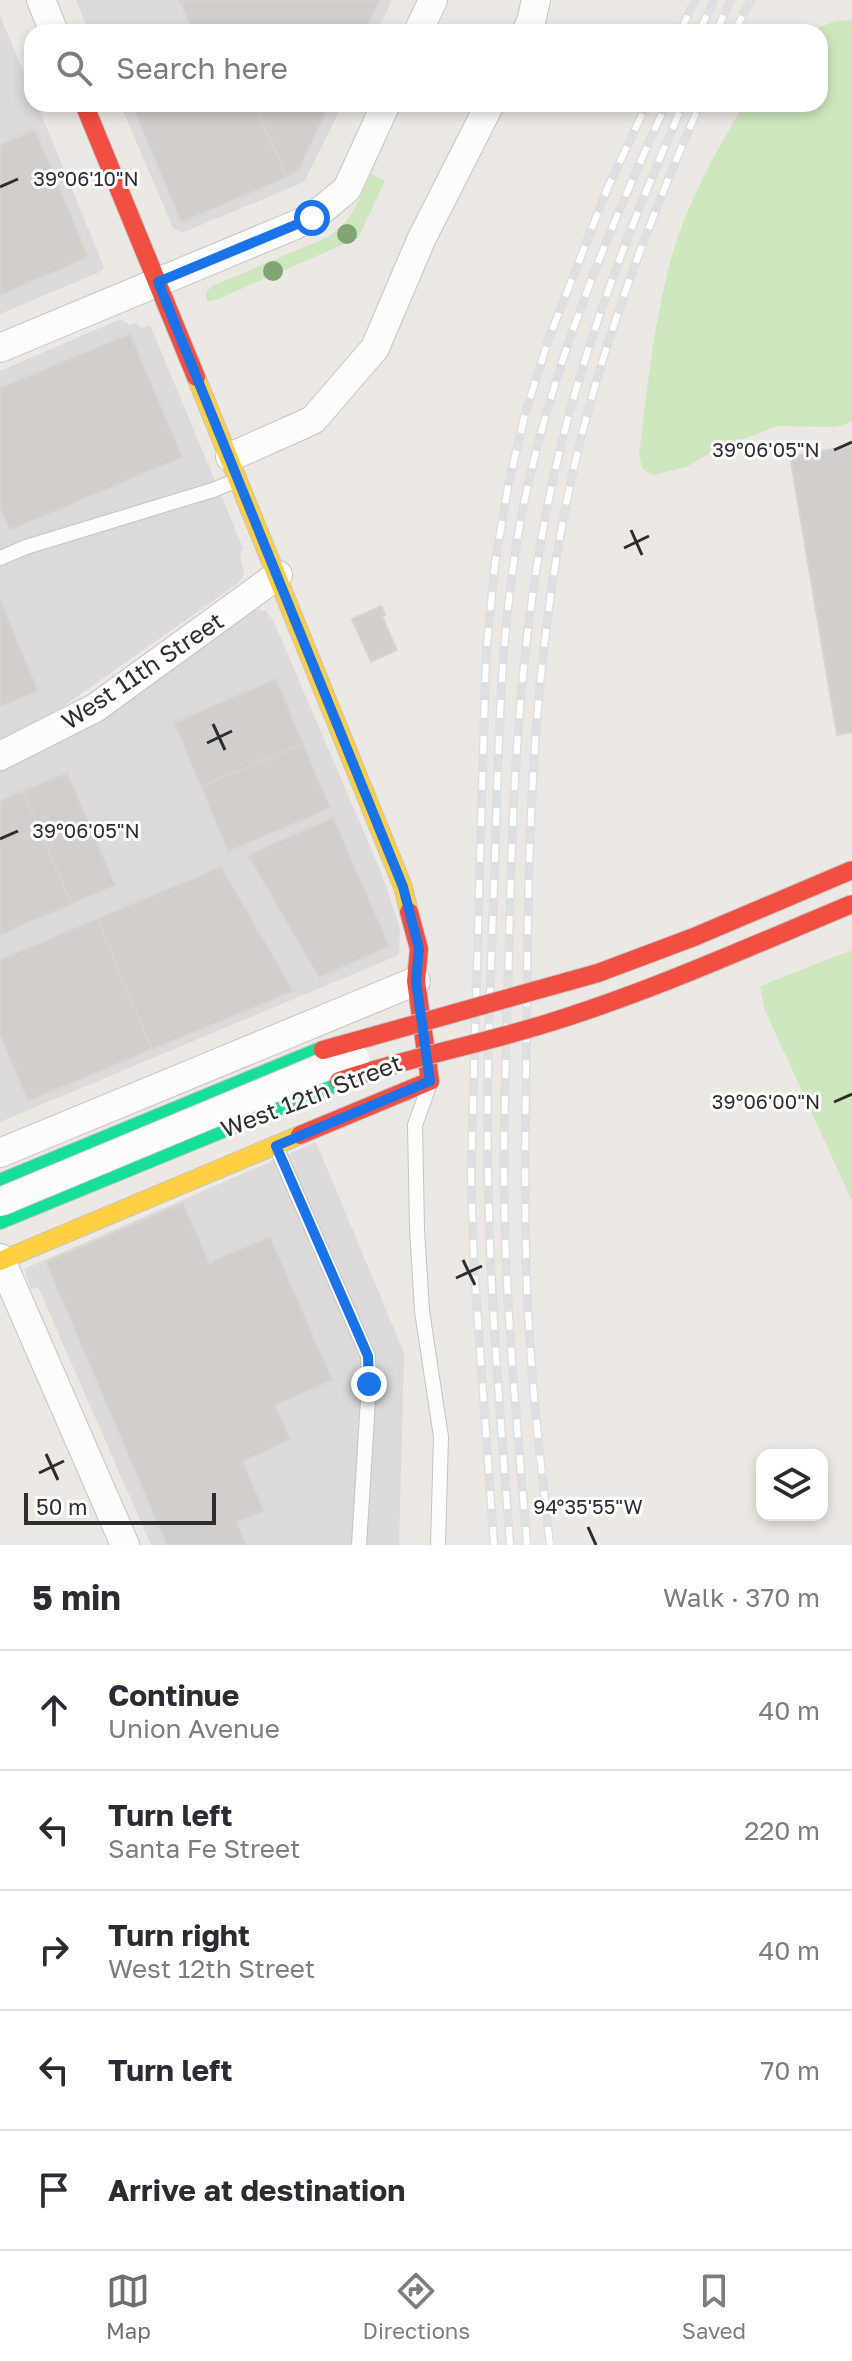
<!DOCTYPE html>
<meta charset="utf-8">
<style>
body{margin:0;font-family:"Golos Text",sans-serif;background:#f7f7f7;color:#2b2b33}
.controls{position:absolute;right:24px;bottom:24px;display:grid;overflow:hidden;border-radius:16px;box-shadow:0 4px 12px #0003}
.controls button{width:72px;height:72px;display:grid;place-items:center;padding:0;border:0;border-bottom:2px solid #e1e1e2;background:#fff;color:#2b2b33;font:40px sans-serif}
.scale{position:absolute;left:24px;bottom:20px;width:192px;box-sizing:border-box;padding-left:8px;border:4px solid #2e2e2e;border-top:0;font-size:22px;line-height:28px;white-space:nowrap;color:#2e2e2e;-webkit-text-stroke:6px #fff;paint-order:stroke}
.stop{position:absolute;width:24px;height:24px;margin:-18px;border:6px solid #1a73e8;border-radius:50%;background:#fff}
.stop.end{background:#1a73e8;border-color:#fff;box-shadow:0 2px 8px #0008}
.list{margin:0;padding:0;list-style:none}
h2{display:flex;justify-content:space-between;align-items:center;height:104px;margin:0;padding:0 32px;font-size:34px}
h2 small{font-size:26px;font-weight:400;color:#7c7c81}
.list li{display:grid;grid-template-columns:52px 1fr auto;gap:24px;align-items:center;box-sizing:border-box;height:120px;padding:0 32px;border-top:2px solid #e1e1e2}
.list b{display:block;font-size:30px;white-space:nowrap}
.list p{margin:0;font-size:26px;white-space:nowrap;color:#7c7c81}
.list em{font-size:26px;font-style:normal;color:#7c7c81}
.icon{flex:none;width:44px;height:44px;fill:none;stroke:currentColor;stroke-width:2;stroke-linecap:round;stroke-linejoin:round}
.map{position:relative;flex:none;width:852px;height:1545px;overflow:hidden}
.search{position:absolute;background:#fff;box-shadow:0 4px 12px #0003;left:24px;right:24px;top:24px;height:88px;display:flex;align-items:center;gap:20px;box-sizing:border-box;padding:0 28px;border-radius:24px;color:#7c7c81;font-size:30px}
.sheet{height:704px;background:#fff}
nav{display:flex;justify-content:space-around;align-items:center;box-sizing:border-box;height:112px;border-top:2px solid #e1e1e2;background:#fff;font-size:22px;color:#7c7c81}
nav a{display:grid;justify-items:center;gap:4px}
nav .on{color:#706f6e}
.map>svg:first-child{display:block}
</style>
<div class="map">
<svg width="852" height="1545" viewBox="0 0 852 1545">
<rect width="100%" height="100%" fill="#ece8e4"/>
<path fill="#dcd9db" d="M76,0H392L377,32H89Z
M0,16L32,92V104H37L104,267L102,271L0,314Z
M120,104H343L304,182L182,233L173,228Z
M118,320H123L130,325L136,323L141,328L150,325L243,548L240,554L244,575L237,584L61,708L0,740V371Z
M259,609L266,611L273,620L381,872L400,928L399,955L0,1122V770L253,610Z
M316,1142L404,1353L399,1545H151L38,1287L31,1289L24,1269Z"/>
<path fill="#cee6be" d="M852,20V422L835,427L778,426L717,449L686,467L653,475L643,470L639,456C647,387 654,319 673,252C688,201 717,150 744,104H820V32H807L836,21Z
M371,174L385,181L358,238L218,299L207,302L206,292L212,286L328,237C352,222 360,198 371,174Z
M852,950V1201L764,1008L760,986Z"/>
<path fill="#d1cecb" stroke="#d7d4d0" stroke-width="2" d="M179,0H380L364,32H194Z
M132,104H254L287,177L181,222Z
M254,104H330L299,168L287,177Z
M35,130L88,257L0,295V145Z
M130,334L182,457L10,530L0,507V388Z
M852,446V732L837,735L790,456Z
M0,600L38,691L0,706Z
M381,606L385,615L382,616L397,650L371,662L352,619Z
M276,679L303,744L201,786L174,723Z
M303,744L330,808L228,851L201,786Z
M67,773L115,885L71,904L23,791Z
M23,791L71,904L0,935V801Z
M333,818L389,946L319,977L248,855Z
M221,867L293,991L152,1049L97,919Z
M97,919L152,1049L28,1101L0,1034V960Z
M183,1203L209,1263L270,1237L332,1380L275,1405L290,1440L242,1461L264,1511L236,1522L246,1545H167L46,1262Z"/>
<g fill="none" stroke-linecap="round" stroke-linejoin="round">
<g stroke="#c5c4c5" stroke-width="16">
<path id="lane" d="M0,558L26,547L213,490L235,481
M428,1089L415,1125L417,1229L422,1311L441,1437L438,1545
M277,1149L368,1356L369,1384L359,1545"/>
</g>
<g stroke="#c5c4c5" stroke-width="30">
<path id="street" d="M41,0L54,32
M418,32L433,0
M526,32L531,22L536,0
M0,348L312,218L347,189L386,104
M230,457L313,420L375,348L421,240L490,104
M0,756L95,708L278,575
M0,1153L416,981
M0,1258L125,1545"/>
</g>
<g stroke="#c5c4c5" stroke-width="20">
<path id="fast" d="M0,1183L323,1050
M0,1220L339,1081"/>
</g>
<g stroke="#c5c4c5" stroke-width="20">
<path id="slow" d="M196,377L403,887L409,912
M0,1261L300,1135"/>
</g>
<g stroke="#c5c4c5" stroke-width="20">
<path id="jam" d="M84,104L196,377
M300,1135L430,1081L416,981L419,949L409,912"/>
</g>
<use href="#lane" stroke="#fcfcfb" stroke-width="14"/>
<use href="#street" stroke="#fcfcfb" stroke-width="28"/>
<use href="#fast" stroke="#16e098" stroke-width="18"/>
<use href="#slow" stroke="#ffcf43" stroke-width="18"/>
<use href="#jam" stroke="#f24e42" stroke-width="18"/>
<g stroke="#dfdfe1" stroke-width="9">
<path id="rail" d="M680,32L695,0
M699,32L714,0
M716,32L731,0
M734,32L751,0
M494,1545L474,1266L471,1173L486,654L495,563L508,486L525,414L549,338L608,187L647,104
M510,1545C501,1422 490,1300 488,1177C486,1071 491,965 495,859C499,734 500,607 528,485C559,348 609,231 666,104
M527,1545C517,1421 504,1295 504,1170C504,1096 507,1022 509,948C512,796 519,643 550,494C578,358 628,231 683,104
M550,1545C539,1450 528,1354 526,1258C524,1170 526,1082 527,993C528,804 536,614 583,430C612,317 654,210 700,104"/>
</g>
<use href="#rail" stroke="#fff" stroke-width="6" stroke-dasharray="18" stroke-linecap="butt"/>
<g stroke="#c5c4c5" stroke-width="30" stroke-linecap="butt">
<path id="street-bridge" d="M0,1202L331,1064L355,1058"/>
</g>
<g stroke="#c5c4c5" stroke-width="20" stroke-linecap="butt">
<path id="jam-bridge" d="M323,1050L598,973L694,937L852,870
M339,1081C407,1058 477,1045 545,1024C650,992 751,946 852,904"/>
</g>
<use href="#street-bridge" stroke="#fcfcfb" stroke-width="28"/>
<use href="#jam-bridge" stroke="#f24e42" stroke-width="18"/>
</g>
<g fill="#82a575">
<circle cx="347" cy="234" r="10"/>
<circle cx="273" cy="271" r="10"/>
</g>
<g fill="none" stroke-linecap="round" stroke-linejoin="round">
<path stroke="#1a73e8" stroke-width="10" d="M312,218L158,282L403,887L419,949L416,981L430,1081L276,1146L368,1356L369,1384"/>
</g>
<path fill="none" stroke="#2e2e2e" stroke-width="3" d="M0,187L18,179M834,450L852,442M631,530L642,555M624,548L649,536M213,724L225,750M207,743L232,731M0,839L18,831M834,1102L852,1094M463,1260L475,1285M456,1278L482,1266M46,1454L58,1480M39,1473L64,1461M588,1527L596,1545"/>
<g text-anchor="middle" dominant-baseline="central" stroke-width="6" stroke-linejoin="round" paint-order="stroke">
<g font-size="24" fill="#2e2e2e" stroke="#fff">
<text transform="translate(142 670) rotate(-34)">West 11th Street</text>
<text transform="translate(311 1095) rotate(-21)">West 12th Street</text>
</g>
</g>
<g font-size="20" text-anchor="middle" fill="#2e2e2e" stroke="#fff" stroke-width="6" stroke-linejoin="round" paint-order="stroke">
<text x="86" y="186">39°06'10"N</text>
<text x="766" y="457">39°06'05"N</text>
<text x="86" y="838">39°06'05"N</text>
<text x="766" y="1109">39°06'00"N</text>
<text x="588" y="1514">94°35'55"W</text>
</g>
</svg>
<div class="controls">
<button><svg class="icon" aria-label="layers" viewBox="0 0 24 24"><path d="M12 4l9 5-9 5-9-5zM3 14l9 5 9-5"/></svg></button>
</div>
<div class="scale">50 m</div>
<div class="stop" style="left:312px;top:218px"></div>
<div class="stop end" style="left:369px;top:1384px"></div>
<div class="search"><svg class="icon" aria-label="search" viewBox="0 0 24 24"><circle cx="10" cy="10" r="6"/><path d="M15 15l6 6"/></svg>Search here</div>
</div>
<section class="sheet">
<h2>5 min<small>Walk · 370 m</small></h2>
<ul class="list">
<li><svg class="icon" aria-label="ahead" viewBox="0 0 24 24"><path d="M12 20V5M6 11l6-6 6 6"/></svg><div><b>Continue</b><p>Union Avenue</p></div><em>40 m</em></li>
<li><svg class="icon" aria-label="left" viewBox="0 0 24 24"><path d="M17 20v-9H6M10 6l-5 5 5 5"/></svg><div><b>Turn left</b><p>Santa Fe Street</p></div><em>220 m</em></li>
<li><svg class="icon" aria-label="right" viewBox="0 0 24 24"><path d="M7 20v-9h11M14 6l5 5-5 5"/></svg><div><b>Turn right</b><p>West 12th Street</p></div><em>40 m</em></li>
<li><svg class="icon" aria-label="left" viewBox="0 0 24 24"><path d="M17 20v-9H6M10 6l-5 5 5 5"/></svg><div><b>Turn left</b></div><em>70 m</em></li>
<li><svg class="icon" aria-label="arrive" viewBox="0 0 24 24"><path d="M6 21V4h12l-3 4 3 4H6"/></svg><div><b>Arrive at destination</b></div></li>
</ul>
</section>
<nav>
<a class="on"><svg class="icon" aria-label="map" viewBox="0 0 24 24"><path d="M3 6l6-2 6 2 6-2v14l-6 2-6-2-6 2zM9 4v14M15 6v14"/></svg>Map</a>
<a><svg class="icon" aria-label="directions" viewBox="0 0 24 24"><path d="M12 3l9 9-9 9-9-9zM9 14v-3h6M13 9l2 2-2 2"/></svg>Directions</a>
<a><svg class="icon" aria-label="saved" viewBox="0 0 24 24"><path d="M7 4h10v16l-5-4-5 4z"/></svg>Saved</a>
</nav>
